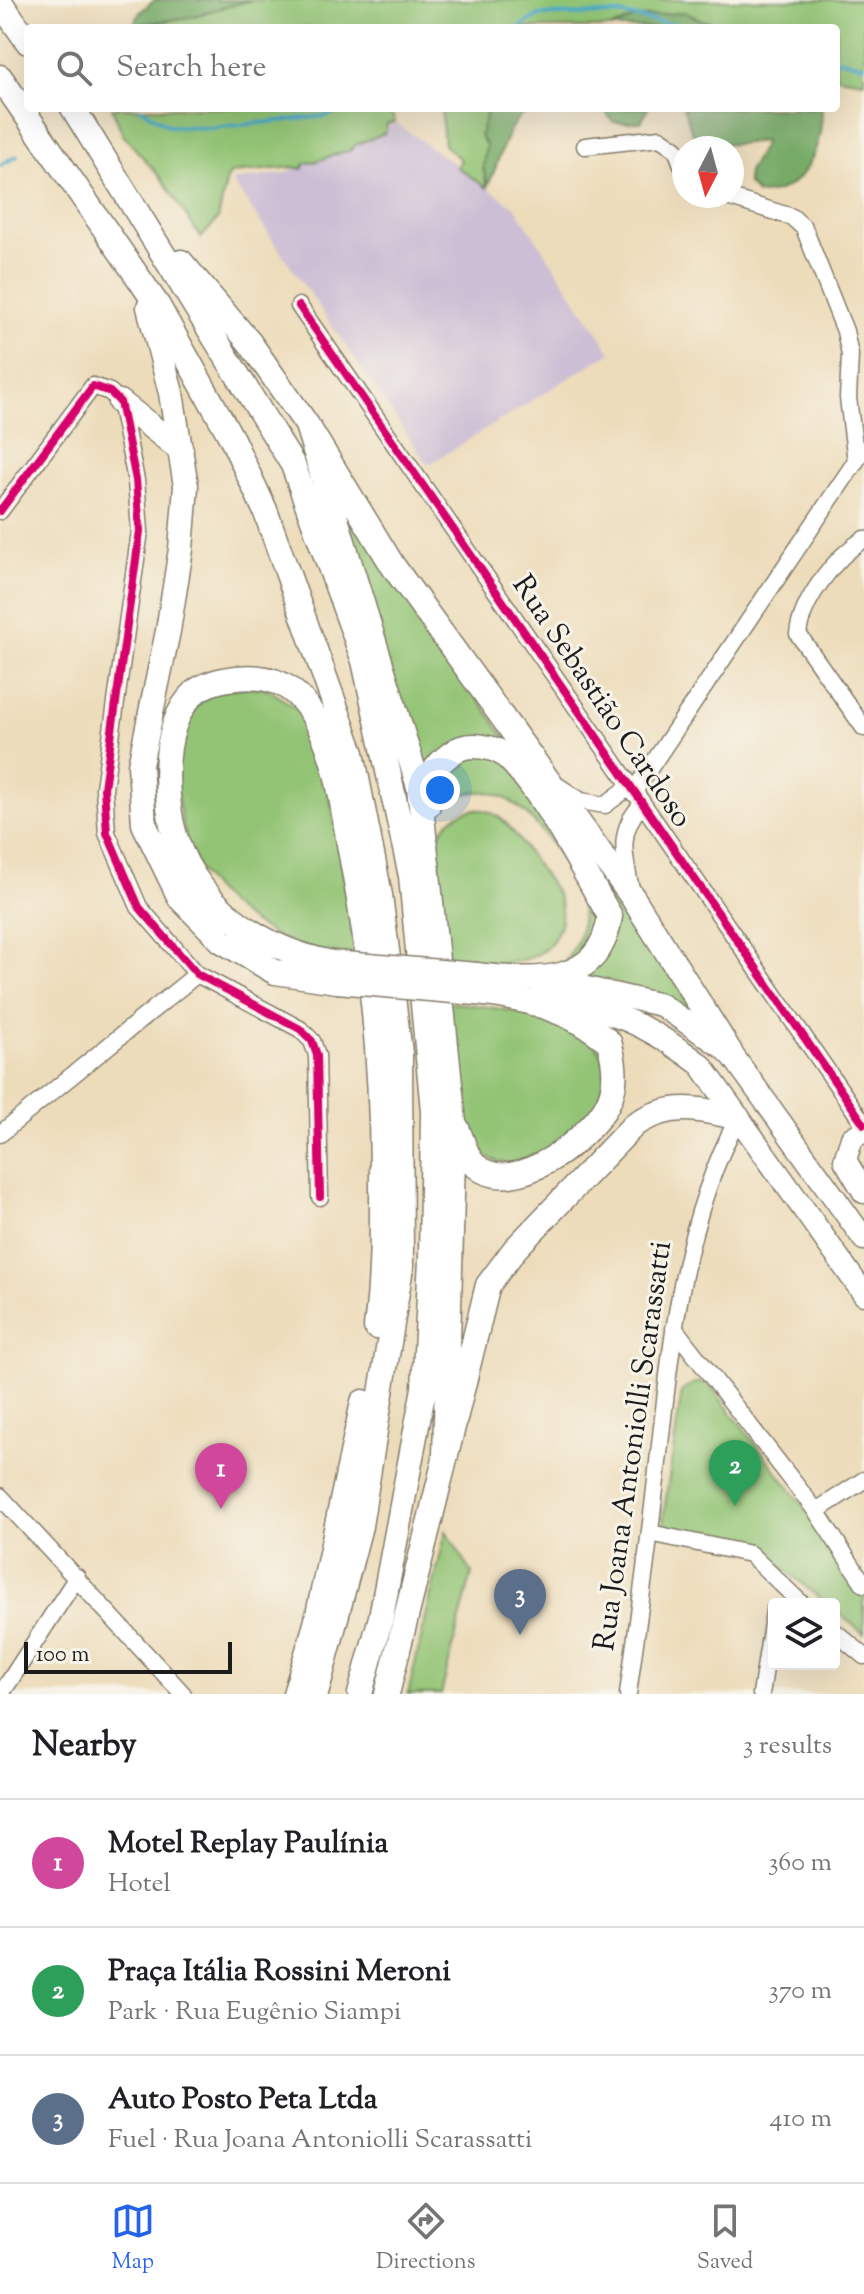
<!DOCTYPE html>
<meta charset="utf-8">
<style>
body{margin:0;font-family:"Sorts Mill Goudy",serif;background:#f2f2f2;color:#202124}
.controls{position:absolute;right:24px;bottom:24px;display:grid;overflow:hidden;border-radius:8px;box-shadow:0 8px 32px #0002}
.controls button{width:72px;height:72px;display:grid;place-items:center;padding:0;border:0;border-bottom:2px solid #e0e0e0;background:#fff;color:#202124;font:40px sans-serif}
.compass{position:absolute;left:672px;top:136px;width:72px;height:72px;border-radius:50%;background:#fff;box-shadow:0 8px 32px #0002;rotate:186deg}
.scale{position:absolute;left:24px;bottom:20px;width:208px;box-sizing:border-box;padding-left:8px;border:4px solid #1c1c1c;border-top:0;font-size:22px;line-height:28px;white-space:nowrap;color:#1c1c1c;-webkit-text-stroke:6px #f7f3e8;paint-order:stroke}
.you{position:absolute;left:440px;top:790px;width:28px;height:28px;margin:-20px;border:6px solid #fff;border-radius:50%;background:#1a73e8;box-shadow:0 0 0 12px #1a73e833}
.badge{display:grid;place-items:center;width:52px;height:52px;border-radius:50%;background:#2563eb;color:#fff;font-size:26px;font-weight:700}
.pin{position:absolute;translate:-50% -66px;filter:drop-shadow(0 2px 4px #0008)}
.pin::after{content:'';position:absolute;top:42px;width:28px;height:24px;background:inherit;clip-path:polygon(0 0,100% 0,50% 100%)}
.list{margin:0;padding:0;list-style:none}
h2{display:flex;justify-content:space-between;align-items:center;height:104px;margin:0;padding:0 32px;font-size:34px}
h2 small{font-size:26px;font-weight:400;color:#757577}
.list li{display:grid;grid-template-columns:52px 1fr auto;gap:24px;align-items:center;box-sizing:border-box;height:128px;padding:0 32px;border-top:2px solid #e0e0e0}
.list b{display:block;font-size:30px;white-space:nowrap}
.list p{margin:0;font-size:26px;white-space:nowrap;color:#757577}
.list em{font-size:26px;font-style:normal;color:#757577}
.icon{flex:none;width:44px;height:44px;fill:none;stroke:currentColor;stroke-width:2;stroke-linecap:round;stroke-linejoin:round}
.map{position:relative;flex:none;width:864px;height:1694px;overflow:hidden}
.search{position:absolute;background:#fff;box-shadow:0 8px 32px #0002;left:24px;right:24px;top:24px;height:88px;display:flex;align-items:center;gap:20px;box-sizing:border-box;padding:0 28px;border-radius:8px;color:#757577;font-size:30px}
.sheet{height:488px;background:#fff}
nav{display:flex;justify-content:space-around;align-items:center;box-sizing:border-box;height:112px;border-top:2px solid #e0e0e0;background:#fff;font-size:22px;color:#757577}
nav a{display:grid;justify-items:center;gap:4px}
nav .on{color:#2563eb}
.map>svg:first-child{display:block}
</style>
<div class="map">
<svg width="864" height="1694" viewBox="0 0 864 1694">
<rect width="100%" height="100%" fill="#f7f3e8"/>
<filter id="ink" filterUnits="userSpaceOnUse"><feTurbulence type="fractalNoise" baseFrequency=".0125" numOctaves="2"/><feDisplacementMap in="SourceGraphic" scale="16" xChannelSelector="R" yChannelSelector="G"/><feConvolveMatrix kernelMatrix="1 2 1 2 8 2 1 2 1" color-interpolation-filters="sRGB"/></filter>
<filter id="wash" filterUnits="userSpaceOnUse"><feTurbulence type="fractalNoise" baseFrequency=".006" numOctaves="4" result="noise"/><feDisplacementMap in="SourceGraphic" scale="32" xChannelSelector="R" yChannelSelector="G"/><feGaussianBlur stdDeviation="1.8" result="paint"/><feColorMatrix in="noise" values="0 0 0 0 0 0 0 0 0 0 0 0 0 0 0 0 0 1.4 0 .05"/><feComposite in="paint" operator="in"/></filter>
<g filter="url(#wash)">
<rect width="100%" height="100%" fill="#eddcba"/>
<path fill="#ccbed4" d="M396,123L515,207L611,352L428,465L232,181L286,173Z"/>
<path fill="#93c475" stroke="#587048" stroke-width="2" d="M251,0H864V81L836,77V28H720L710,21L635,18L611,28H125L190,17Z
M112,108H389L395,122L387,124L385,133L355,145L350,151C334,152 323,162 306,163L302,169L294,167L232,173L227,178L218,219L201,238L162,179L123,135Z
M441,108H488L480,136L487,145L483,167L487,188L457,167L461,160L444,145Z
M298,449L306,451L703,1022L602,985L562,965C599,922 578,882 550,842C521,802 486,771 438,809L375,662L294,452Z
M265,687L311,718L335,820L355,954C298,955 241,924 206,880C174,839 156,717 217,692C230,687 250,688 265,687Z
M477,809C505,812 515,835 530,856C539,869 552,883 558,897C563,909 562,922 557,933C538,974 479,963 444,958C438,915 410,816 477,809Z
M446,1002C484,1006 600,1016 605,1066C606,1078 601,1092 600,1103L539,1157C510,1171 488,1161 465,1142Z
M694,1383H708L818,1524L864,1592V1634L834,1609V1604H827L755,1545L665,1527L663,1518L682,1391Z
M446,1531L472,1573L441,1694H408Z"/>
<path fill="#76aa66" stroke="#496341" stroke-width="2" d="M155,0H251L190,17L134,25L140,12Z
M684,12L720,28H611L635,18Z
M488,108H588C581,110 571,114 563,114C554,113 546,108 538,109C505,111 502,161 488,185L483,167L486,145L480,136Z
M603,108H648L641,122H613Z
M683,108H822C822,148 804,196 757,194L747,183L748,172L765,141C748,142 700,152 692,132C688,124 688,116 683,108Z"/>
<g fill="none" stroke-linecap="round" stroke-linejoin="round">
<path stroke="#48a9c7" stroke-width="4" d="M518,28L539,15L619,14L689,28
M836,59L864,65
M140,108L169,126L211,128L327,116L344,108
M0,165L17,156"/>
</g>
</g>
<g filter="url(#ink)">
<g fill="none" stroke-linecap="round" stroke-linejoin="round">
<g stroke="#847c6b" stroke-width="19">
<path id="minor" d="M585,146L660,138L676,149L684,170
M724,196L792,217L804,228L845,331L850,355L848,398L856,461
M299,306L864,1124
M0,511L93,386L110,392L120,402L136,480L140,531L104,788L107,833L139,907L197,974L300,1029L312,1041L317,1055L320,1197
M864,539C835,557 802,600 798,634L864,728
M558,786L581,801L605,805L629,787
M633,793L864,449
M631,889C624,857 617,830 641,806
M0,1134L197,974
M674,1328L816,1511L864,1584
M0,1496L183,1694
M816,1511L864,1480
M650,1533L750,1554L802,1604
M834,1631L864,1656
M1,1694L77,1577
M628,1694C638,1620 649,1546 657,1471C671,1350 680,1228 738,1118
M761,1694L774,1611"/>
</g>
<g stroke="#847c6b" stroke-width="25">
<path id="major" d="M539,982L582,987L661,1005L730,1052L864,1239
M540,999C611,1009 644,1022 701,1065L864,1294
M864,1131L852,1138L845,1160L864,1192"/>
</g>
<g stroke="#847c6b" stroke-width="27">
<path id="highway" d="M0,2L28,42
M0,77L158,306L232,439L265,510L352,753L380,895L400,1053L401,1267L360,1526L316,1694
M73,108L293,465L364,661L411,876L433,1111L431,1260L424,1388L381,1617L360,1694
M181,262L250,343L307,425L393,566L633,898L730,1052
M149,307L171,393L186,486L181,549L168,631L140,765L144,824L180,898L222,941L275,972L337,981
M120,402L181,450
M307,425L419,787L454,1122L445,1455
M428,805C428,779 431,768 452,753C467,741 497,746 509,759C547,798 582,869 610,916C600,988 535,981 477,975
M332,963C252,947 179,893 169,807C165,771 165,720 195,692C203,685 217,681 228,679C270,672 296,684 317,722C337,758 342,804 349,844C371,957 381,1055 382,1169C382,1222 383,1275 376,1327
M457,1128C462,1139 467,1159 476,1166C515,1199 591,1137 608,1103C618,1083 615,1062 609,1042C573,1011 523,997 476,993
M295,1694L316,1624L363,1402
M387,1694L488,1285L515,1249L635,1124C672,1102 698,1108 738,1118"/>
</g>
<use href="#minor" stroke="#fff" stroke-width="16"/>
<use href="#major" stroke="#fff" stroke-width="22"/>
<use href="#highway" stroke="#fff" stroke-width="24"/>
<g stroke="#847c6b" stroke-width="27" stroke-linecap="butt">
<path id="highway-bridge" d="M332,963L477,975
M337,981L476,993"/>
</g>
<use href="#highway-bridge" stroke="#fff" stroke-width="24"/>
<g stroke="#f7f3e8" stroke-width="13">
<path id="cycleway" d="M299,306L864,1124
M0,511L93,386L110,392L120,402L136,480L140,531L104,788L107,833L139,907L197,974L300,1029L312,1041L317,1055L320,1197"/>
</g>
<use href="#cycleway" stroke="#d6006c" stroke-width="8"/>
</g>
</g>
<g text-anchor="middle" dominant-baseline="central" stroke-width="6" stroke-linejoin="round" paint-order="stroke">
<g font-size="30" fill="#1c1c1c" stroke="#f7f3e8">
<text transform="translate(601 702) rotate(56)">Rua Sebastião Cardoso</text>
<text transform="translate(634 1446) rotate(-82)">Rua Joana Antoniolli Scarassatti</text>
</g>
</g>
</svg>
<div class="controls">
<button><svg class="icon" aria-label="layers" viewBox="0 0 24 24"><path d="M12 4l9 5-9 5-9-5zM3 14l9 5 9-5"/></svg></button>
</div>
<svg class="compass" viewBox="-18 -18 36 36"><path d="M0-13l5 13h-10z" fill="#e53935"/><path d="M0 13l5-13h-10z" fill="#757577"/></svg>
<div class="scale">100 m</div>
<div class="you"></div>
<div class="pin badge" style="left:221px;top:1509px;background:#d1479c">1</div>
<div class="pin badge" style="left:735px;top:1506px;background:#2e9e5b">2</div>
<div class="pin badge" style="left:520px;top:1635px;background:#5c6f8a">3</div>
<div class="search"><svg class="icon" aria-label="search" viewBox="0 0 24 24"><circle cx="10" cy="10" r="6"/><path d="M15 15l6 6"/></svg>Search here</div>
</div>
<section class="sheet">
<h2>Nearby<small>3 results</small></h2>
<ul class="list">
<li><span class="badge" style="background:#d1479c">1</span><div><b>Motel Replay Paulínia</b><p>Hotel</p></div><em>360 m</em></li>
<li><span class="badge" style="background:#2e9e5b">2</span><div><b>Praça Itália Rossini Meroni</b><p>Park · Rua Eugênio Siampi</p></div><em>370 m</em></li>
<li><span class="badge" style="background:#5c6f8a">3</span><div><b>Auto Posto Peta Ltda</b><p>Fuel · Rua Joana Antoniolli Scarassatti</p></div><em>410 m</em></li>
</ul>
</section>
<nav>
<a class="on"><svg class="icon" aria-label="map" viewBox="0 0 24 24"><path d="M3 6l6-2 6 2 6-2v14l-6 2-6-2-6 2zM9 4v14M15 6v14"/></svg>Map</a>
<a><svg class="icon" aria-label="directions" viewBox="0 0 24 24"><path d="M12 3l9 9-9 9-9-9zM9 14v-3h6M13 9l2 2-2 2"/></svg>Directions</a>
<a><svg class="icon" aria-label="saved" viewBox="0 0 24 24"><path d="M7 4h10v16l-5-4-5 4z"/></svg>Saved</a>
</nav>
